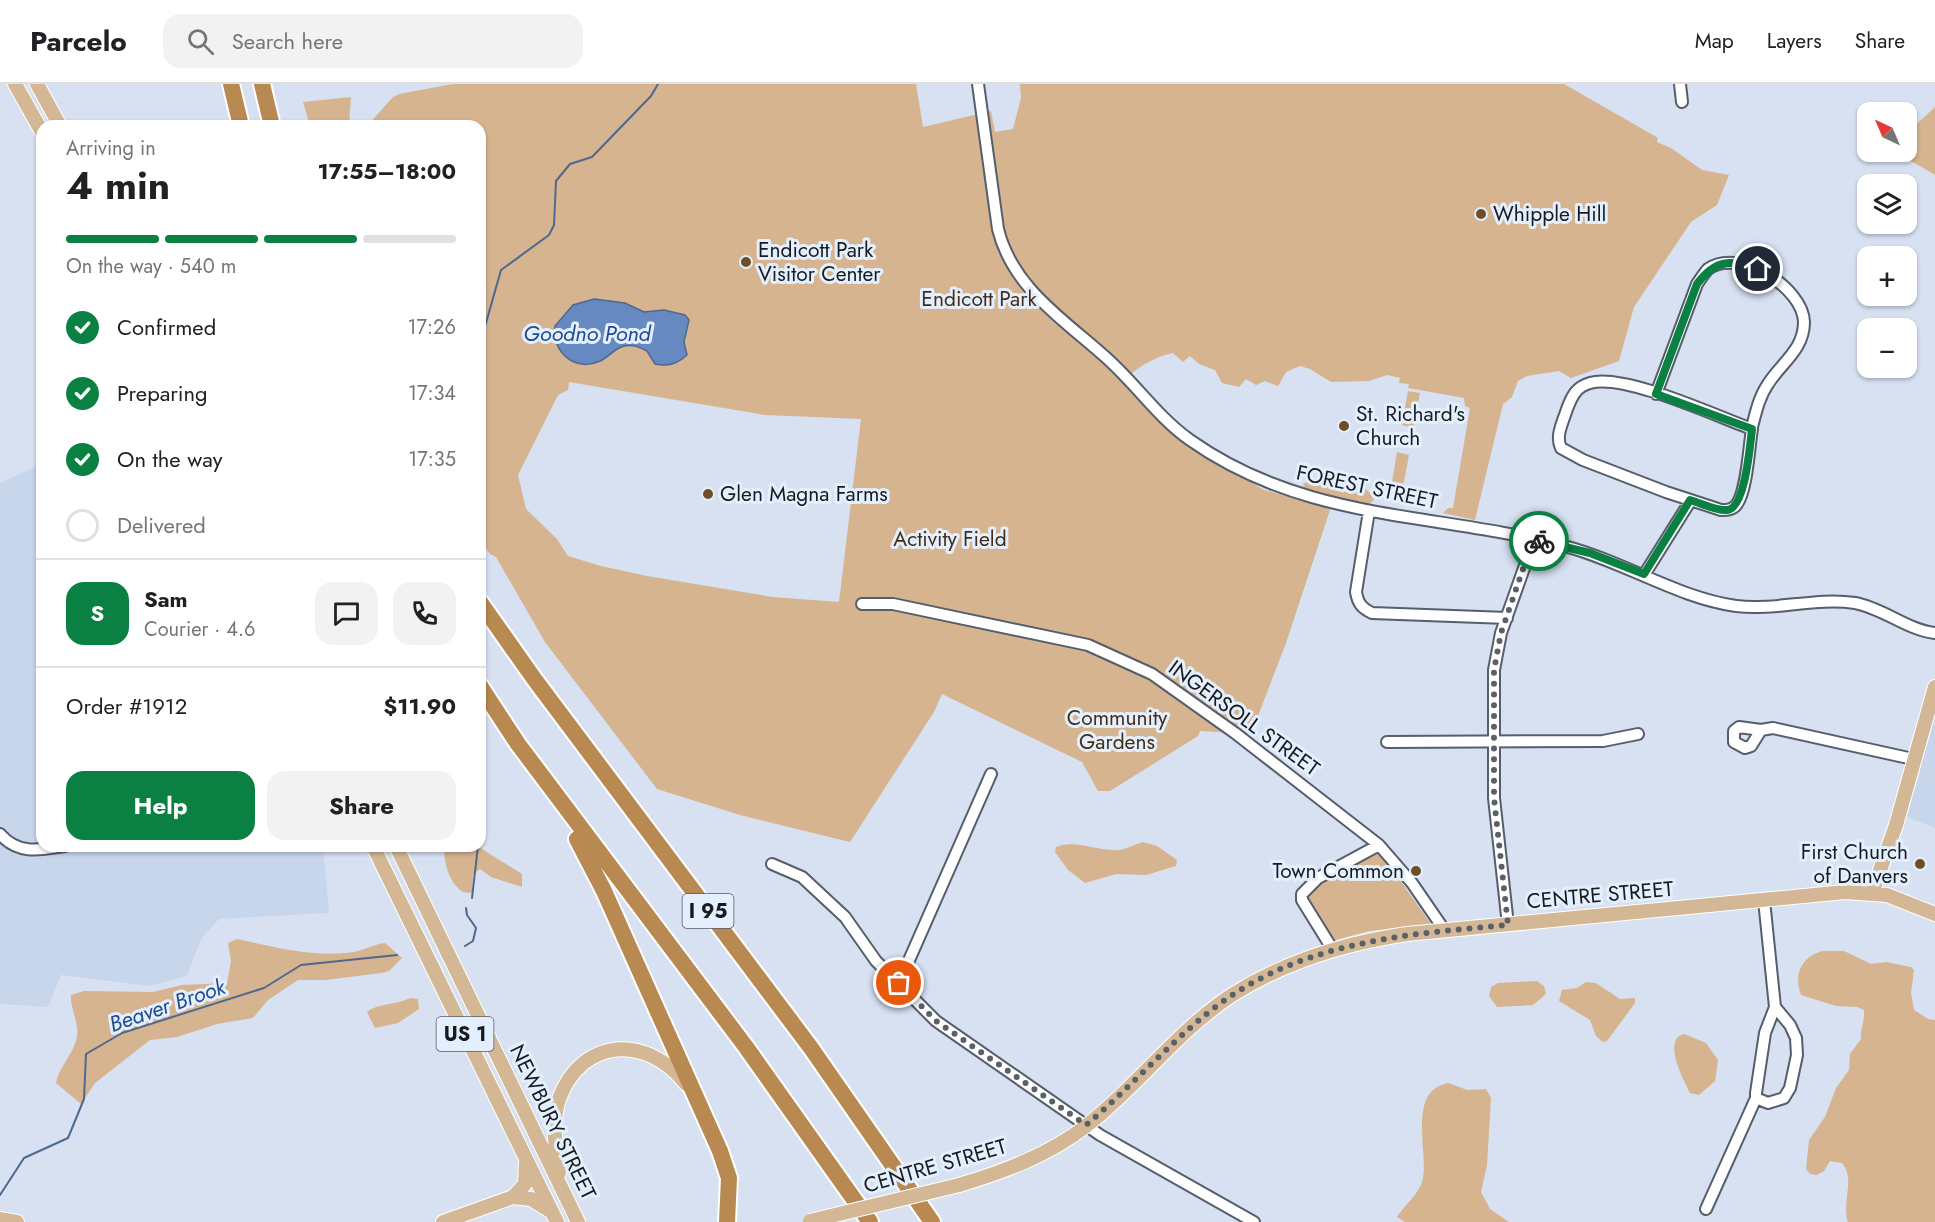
<!DOCTYPE html>
<html lang="en">
<head>
<meta charset="utf-8">
<style>
  body { margin:0; font-family:Jost,sans-serif; background:#f2f2f2; color:#202124; height:100vh; display:flex; flex-direction:column; font-size:22px; white-space:nowrap }
  * { box-sizing:border-box; margin:0 }
  p { font-size:20px; color:#757577 }
  .icon { flex:none; width:33px; height:33px; fill:none; stroke:currentColor; stroke-width:2; stroke-linecap:round; stroke-linejoin:round }
  .map { position:relative; flex:1; overflow:hidden }
  .details { position:absolute; left:36px; top:36px; width:450px; height:732px; display:flex; flex-direction:column; background:#fff; border-radius:18px; box-shadow:0 2px 4px #0004 }
  .details>* { flex:none }
  .needle { width:39px; rotate:316deg }
  .fabs { position:absolute; left:1857px; top:18px; display:grid; gap:12px }
  .fabs a { display:grid; place-items:center; width:60px; height:60px; border-radius:12px; background:#fff; box-shadow:0 2px 4px #0004; font-size:30px }
  .pin { position:absolute; display:grid; place-items:center; width:51px; height:51px; color:#fff; margin:-26px; border:3px solid #fff; border-radius:50%; box-shadow:0 2px 6px #0007 }
  .courier { position:absolute; display:grid; place-items:center; width:60px; height:60px; margin:-30px; border:4px solid #0b8043; border-radius:50%; background:#fff; color:#222; box-shadow:0 2px 8px #0007 }
  .headline em { font-style:normal; font-weight:700 }
  .headline div { display:flex; flex-direction:column-reverse }
  .headline { display:flex; align-items:center; justify-content:space-between; height:102px; padding:0 30px }
  h1 { font-size:39px; font-weight:700; line-height:45px }
  .bar { display:grid; grid-template-columns:repeat(4,1fr); gap:9px 6px; align-content:center; height:72px; padding:0 30px }
  .bar i { height:8px; border-radius:4px; background:#e0e0e0 }
  .bar .on { background:#0b8043 }
  .bar p { grid-column:span 4 }
  .line { display:flex; align-items:center; gap:15px; padding:0 30px; border-top:2px solid #e0e0e0 }
  .line div { flex:1 }
  .round { display:grid; place-items:center; flex:none; width:63px; height:63px; border-radius:18px; background:#f2f2f2 }
  ol { padding:0 30px; list-style:none }
  li { display:flex; align-items:center; gap:18px; height:66px }
  li p { margin-inline-start:auto }
  li .icon { padding:6px; border-radius:50%; background:#0b8043; color:#fff; stroke-width:4 }
  li:last-child { color:#757577 }
  li i { width:33px; height:33px; border:3px solid #e0e0e0; border-radius:50% }
  .cta { display:flex; gap:12px; margin-top:auto; padding:12px 30px }
  .cta a { flex:1; height:69px; border-radius:18px; background:#0b8043; color:#fff; font-size:24px; font-weight:700; line-height:69px; text-align:center }
  .cta a+a { background:#f2f2f2; color:#202124 }
  header { display:flex; align-items:center; gap:36px; box-sizing:border-box; height:84px; padding:0 30px; background:#fff; border-bottom:2px solid #e0e0e0 }
  header strong { font-size:28px }
  nav { display:flex; gap:33px; margin-inline-start:auto; font-size:21px }
  .search { width:420px; height:54px; background:#f2f2f2; display:flex; align-items:center; gap:15px; box-sizing:border-box; padding:0 21px; border-radius:18px; color:#757577; font-size:22px }
  .map>svg:first-child { display:block }
  .built { fill:#c8d6ec }
  .green { fill:#d5b48f; fill-rule:evenodd }
  .water { fill:#6589c0; stroke:#4e6890; stroke-width:1.5 }
  .lines { fill:none; stroke-linecap:round; stroke-linejoin:round }
  .stream { stroke:#4e6890; stroke-width:2 }
  .minor-casing { stroke:#555e6b; stroke-width:14 }
  .major-casing { stroke:#fff; stroke-width:16 }
  .highway-casing { stroke:#fff; stroke-width:20 }
  .minor { stroke:#fff; stroke-width:10 }
  .major { stroke:#d4b896; stroke-width:14 }
  .highway { stroke:#b88950; stroke-width:16 }
  .major-bridge-casing { stroke:#fff; stroke-width:16; stroke-linecap:butt }
  .major-bridge { stroke:#d4b896; stroke-width:14 }
  .done { stroke:#5a6069; stroke-width:6; stroke-dasharray:0 10.8 }
  .route { stroke:#0b8043; stroke-width:8 }
  .poi-dot { fill:#6f4e25; stroke:#e4effe; stroke-width:2 }
  .labels { text-anchor:middle; stroke-width:6; stroke-linejoin:round; paint-order:stroke }
  .shield { fill:#e4effe; stroke:#545b63; stroke-width:1.5 }
  .shield-label { font-size:20px; font-weight:bold; fill:#171b20 }
  .poi-label { font-size:21px; fill:#171b20; stroke:#e4effe; text-anchor:start }
  .park-label { font-size:21px; fill:#442f16; stroke:#e4effe }
  .street-label { font-size:21px; fill:#171b20; stroke:#e4effe }
  .water-label { font-size:22px; font-style:italic; fill:#1f4c90; stroke:#e4effe }
</style>
</head>
<body>
<header>
<strong>Parcelo</strong>
<div class="search"><svg class="icon" aria-label="search" viewBox="0 0 24 24"><circle cx="10" cy="10" r="6"/><path d="M15 15l6 6"/></svg>Search here</div>
<nav><a>Map</a><a>Layers</a><a>Share</a></nav>
</header>
<div class="map">
<svg width="1935" height="1138" viewBox="0 0 1935 1138">
  <rect width="100%" height="100%" fill="#d7e1f1"/>
  <!-- built -->
  <path class="built" d="M42,380V762H323L329,829L219,835L201,855L187,892L149,902L61,891L48,923L0,920V399Z
    M1935,632V744L1907,733Z"/>
  <!-- green -->
  <path class="green" d="M453,0H916L923,43L991,27L995,48L1013,45L1021,14L1020,0H1564L1658,54L1657,58L1671,64L1702,86L1729,91L1717,121L1691,138L1634,223L1619,277L1571,294L1559,287L1527,292L1518,297L1512,313L1503,320L1475,436L1443,429L1448,424H1453L1470,324L1465,322L1464,314L1408,304L1409,300L1399,299L1400,294L1387,291L1369,297L1331,298L1310,285L1300,282L1286,288L1278,302L1265,297L1256,301L1246,295L1239,303L1222,299L1215,286L1199,280L1190,272L1183,278L1173,269C1156,272 1137,283 1126,295L1162,342L1189,362L1264,406L1318,419L1330,426L1286,559L1251,650L1200,647L1198,652L1110,707H1098L1082,678L942,610L934,628L850,758L740,731L657,705L545,558L496,473L490,470L480,456V42H367L393,13L399,10ZM569,298L765,331L861,335L839,518L773,513L647,492L601,482L568,472L557,455L526,425L518,391L558,311L568,306Z
    M351,13L349,42H310L303,18Z
    M1935,23V91L1896,68H1906L1907,49Z
    M1408,307L1420,309L1413,344L1402,341Z
    M1397,368L1409,371L1401,413L1390,410Z
    M1313,395C1331,393 1367,395 1374,416L1368,421L1305,406L1303,400Z
    M1143,758L1157,762L1177,776L1176,782L1146,791L1116,790L1085,799L1068,786L1055,768L1056,763C1077,755 1098,768 1119,766C1127,765 1135,760 1143,758Z
    M444,762H477L522,790V803L491,793L480,785L473,790L472,809L463,808C448,798 444,778 444,762Z
    M1380,768L1431,840L1369,847L1332,857C1323,844 1300,821 1309,804L1372,769Z
    M237,855C274,863 315,874 354,868C364,866 375,860 385,859L402,874L389,887L381,889L326,896H298L268,916L253,934L217,940L177,953L150,956L95,999L81,1020L56,999C59,983 71,973 76,957C81,940 70,927 71,911L84,907L153,908L182,901L227,899L231,877L228,859Z
    M1823,867H1844L1871,880L1886,878L1911,883L1914,886L1911,909L1914,926L1928,935L1935,936V1138H1848C1841,1118 1856,1096 1842,1079L1830,1077L1824,1087L1817,1091L1810,1090L1806,1085L1809,1056L1825,1033L1836,1004L1849,986L1850,970L1861,955C1860,945 1865,937 1864,926L1857,923L1836,922L1801,911C1793,890 1802,872 1823,867Z
    M1537,897L1544,902L1546,910L1533,921L1497,923L1489,912L1491,903L1498,899Z
    M1586,898L1596,899L1620,915L1635,914V919L1607,957L1603,958L1596,952L1590,936L1559,917L1562,906L1577,904Z
    M410,914L418,915L419,925L398,939L375,944L367,928C378,919 397,921 410,914Z
    M1684,950L1706,959L1718,976L1715,997L1699,1011L1690,1009C1683,995 1662,955 1684,950Z
    M1449,999L1467,1006L1486,1005L1491,1014L1487,1081L1481,1108L1490,1125L1509,1138H1405L1397,1133C1405,1120 1420,1110 1423,1094C1428,1066 1407,1005 1449,999Z"/>
  <!-- water -->
  <path class="water" d="M594,215L625,219L644,228L664,226L685,231L689,236L684,258L687,271C677,280 668,283 655,280L647,267C640,263 633,260 624,262C615,264 609,273 600,277C575,289 551,267 555,242L573,221Z"/>
  <g class="lines">
    <!-- stream -->
    <path class="stream" d="M480,260L501,186L549,151L554,141L556,97L570,80L592,73L651,12L658,0
      M472,814L478,762
      M465,862L473,857L476,844L467,831L466,824
      M0,1111L24,1074L68,1054L84,1015L86,970L122,949L264,904L301,881L397,871"/>
    <defs>
      <path id="minor" d="M978,0L998,145C1012,202 1060,233 1102,270C1134,297 1156,332 1190,356C1306,438 1434,428 1564,462C1623,477 1678,514 1736,522C1775,527 1816,513 1855,519C1883,524 1907,546 1935,549
        M1680,0L1682,18
        M1656,310L1697,200C1700,196 1704,189 1708,185C1738,163 1803,203 1804,238C1804,266 1781,279 1768,300C1759,313 1756,328 1752,343V345C1749,363 1747,406 1737,420C1733,426 1727,426 1721,426L1666,408L1583,376L1561,364C1555,352 1563,338 1567,325C1572,312 1576,303 1590,299C1624,289 1716,332 1752,345
        M1369,427L1356,508C1358,520 1362,524 1372,529L1507,534
        M1644,491L1691,416
        M862,520H893L1088,561L1152,590L1235,649L1379,761L1412,799L1445,847
        M1761,646L1751,662L1745,664L1734,658V647L1739,643L1761,646L1773,644L1913,675
        M1387,658L1603,657L1638,650
        M0,750C18,771 40,766 65,762
        M772,780L802,793L845,833L876,877L936,937L1100,1051L1254,1138
        M1764,816L1775,923L1790,941L1796,954L1797,971L1790,1004L1784,1014L1768,1019L1756,1014V1009L1765,949L1775,923
        M1508,841L1494,714V586L1501,549L1534,456
        M1333,866L1302,816V810L1318,794L1379,761
        M909,880V910
        M899,899L991,690
        M1706,1125L1756,1014"/>
      <path id="major" d="M15,0L42,48
        M37,0L60,42
        M373,762L557,1138
        M396,762L578,1138
        M1872,809L1896,741L1935,603
        M559,1089C556,1065 551,1039 559,1015C582,953 647,950 686,1000
        M959,1101C1003,1088 1049,1071 1086,1042C1138,1002 1177,947 1232,911C1284,878 1346,859 1407,850L1845,808L1887,811L1935,830
        M513,1113L531,1115L552,1128
        M0,1135L17,1138
        M443,1138L513,1113L525,1100L526,1078"/>
      <path id="highway" d="M231,0L241,42
        M262,0L272,42
        M480,518L535,596L811,964L932,1138
        M480,602L518,660L746,963L870,1138
        M577,755L604,807L720,1067L729,1094L727,1138"/>
    </defs>
    <!-- minor casing -->
    <use href="#minor" class="minor-casing"/>
    <!-- major casing -->
    <use href="#major" class="major-casing"/>
    <!-- highway casing -->
    <use href="#highway" class="highway-casing"/>
    <!-- minor -->
    <use href="#minor" class="minor"/>
    <!-- major -->
    <use href="#major" class="major"/>
    <!-- highway -->
    <use href="#highway" class="highway"/>
    <defs>
      <path id="major-bridge" d="M810,1137L959,1101"/>
    </defs>
    <!-- major-bridge casing -->
    <use href="#major-bridge" class="major-bridge-casing"/>
    <!-- major-bridge -->
    <use href="#major-bridge" class="major-bridge"/>
  </g>
  <g class="lines">
    <!-- done -->
    <path class="done" d="M899,899L936,937L1086,1041C1130,1004 1168,960 1214,924C1300,858 1405,850 1508,841L1494,714V586L1501,549L1533,456L1539,457"/>
    <!-- route -->
    <path class="route" d="M1539,457L1590,469L1644,490L1690,416C1701,419 1716,427 1727,426C1745,425 1750,362 1752,345L1656,310L1697,200C1715,176 1730,175 1758,185"/>
  </g>
  <!-- markers -->
  <g class="poi-dot">
    <circle cx="1481" cy="130" r="6"/>
    <circle cx="746" cy="178" r="6"/>
    <circle cx="1344" cy="342" r="6"/>
    <circle cx="708" cy="410" r="6"/>
    <circle cx="1920" cy="780" r="6"/>
    <circle cx="1416" cy="787" r="6"/>
  </g>
  <g class="labels">
    <!-- shield labels -->
    <g class="shield">
      <rect x="682.5" y="810" width="51" height="34" rx="4.5"/>
      <rect x="436.5" y="933" width="57" height="34" rx="4.5"/>
    </g>
    <g class="shield-label">
      <text x="708" y="834">I 95</text>
      <text x="465" y="957">US 1</text>
    </g>
    <!-- poi labels -->
    <g class="poi-label">
      <text x="1493" y="137">Whipple Hill</text>
      <text x="758" y="173">Endicott Park<tspan x="758" dy="24">Visitor Center</tspan></text>
      <text x="1356" y="337">St. Richard's<tspan x="1356" dy="24">Church</tspan></text>
      <text x="720" y="417">Glen Magna Farms</text>
      <text x="1908" y="775" text-anchor="end">First Church<tspan x="1908" dy="24">of Danvers</tspan></text>
      <text x="1404" y="794" text-anchor="end">Town Common</text>
    </g>
    <!-- park labels -->
    <g class="park-label">
      <text x="979" y="222">Endicott Park</text>
      <text x="950" y="462">Activity Field</text>
      <text x="1117" y="641">Community<tspan x="1117" dy="24">Gardens</tspan></text>
    </g>
    <!-- street labels -->
    <g class="street-label">
      <text transform="translate(1367 403) rotate(12)" y="7">FOREST STREET</text>
      <text transform="translate(1244 634) rotate(36)" y="7">INGERSOLL STREET</text>
      <text transform="translate(1600 811) rotate(-5)" y="7">CENTRE STREET</text>
      <text transform="translate(553 1038) rotate(64)" y="7">NEWBURY STREET</text>
      <text transform="translate(935 1082) rotate(-16)" y="7">CENTRE STREET</text>
    </g>
    <!-- water labels -->
    <g class="water-label">
      <text x="587" y="257">Goodno Pond</text>
      <text transform="translate(167 921) rotate(-19)" y="8">Beaver Brook</text>
    </g>
  </g>
</svg>
<div class="fabs">
<a><svg class="needle" viewBox="-14 -14 28 28"><path d="M0-13l5 13h-10z" fill="#e53935"/><path d="M0 13l5-13h-10z" fill="#757577"/></svg></a>
<a><svg class="icon" aria-label="layers" viewBox="0 0 24 24"><path d="M12 4l9 5-9 5-9-5zM3 14l9 5 9-5"/></svg></a>
<a>+</a>
<a>−</a>
</div>
<div class="pin" style="left:899px;top:899px;background:#ea580c"><svg class="icon" aria-label="bag" viewBox="0 0 24 24"><path d="M5 8h14l-1 12H6zM9 8a3 3 0 0 1 6 0"/></svg></div>
<div class="pin" style="left:1758px;top:185px;background:#1f2937"><svg class="icon" aria-label="home" viewBox="0 0 24 24"><path d="M3 11l9-7 9 7M6 9v11h12V9"/></svg></div>
<div class="courier" style="left:1539px;top:457px"><svg class="icon" aria-label="bike" viewBox="0 0 24 24"><circle cx="6" cy="16" r="4"/><circle cx="18" cy="16" r="4"/><path d="M6 16l4-8h5l3 8M10 8l3 8H6M13 5h3"/></svg></div>
<section class="details">
<div class="headline"><div><h1>4 min</h1><p>Arriving in</p></div><em>17:55–18:00</em></div>
<div class="bar"><i class="on"></i><i class="on"></i><i class="on"></i><i></i><p>On the way · 540 m</p></div>
<ol>
<li><svg class="icon" aria-label="check" viewBox="0 0 24 24"><path d="M5 12l5 5 9-10"/></svg>Confirmed<p>17:26</p></li>
<li><svg class="icon" aria-label="check" viewBox="0 0 24 24"><path d="M5 12l5 5 9-10"/></svg>Preparing<p>17:34</p></li>
<li><svg class="icon" aria-label="check" viewBox="0 0 24 24"><path d="M5 12l5 5 9-10"/></svg>On the way<p>17:35</p></li>
<li><i></i>Delivered</li>
</ol>
<div class="line" style="height:108px"><b class="round" style="background:#0b8043;color:#fff">S</b><div><b>Sam</b><p>Courier · 4.6</p></div><a class="round"><svg class="icon" aria-label="chat" viewBox="0 0 24 24"><path d="M4 5h16v11H9l-5 4z"/></svg></a><a class="round"><svg class="icon" aria-label="phone" viewBox="0 0 24 24"><path d="M5 4h4l2 5-3 2q2 4 5 5l2-3 5 2v4C11 20 4 13 5 4z"/></svg></a></div>
<div class="line" style="height:78px"><div>Order #1912</div><b>$11.90</b></div>
<div class="cta"><a>Help</a><a>Share</a></div>
</section>
</div>
</body>
</html>
